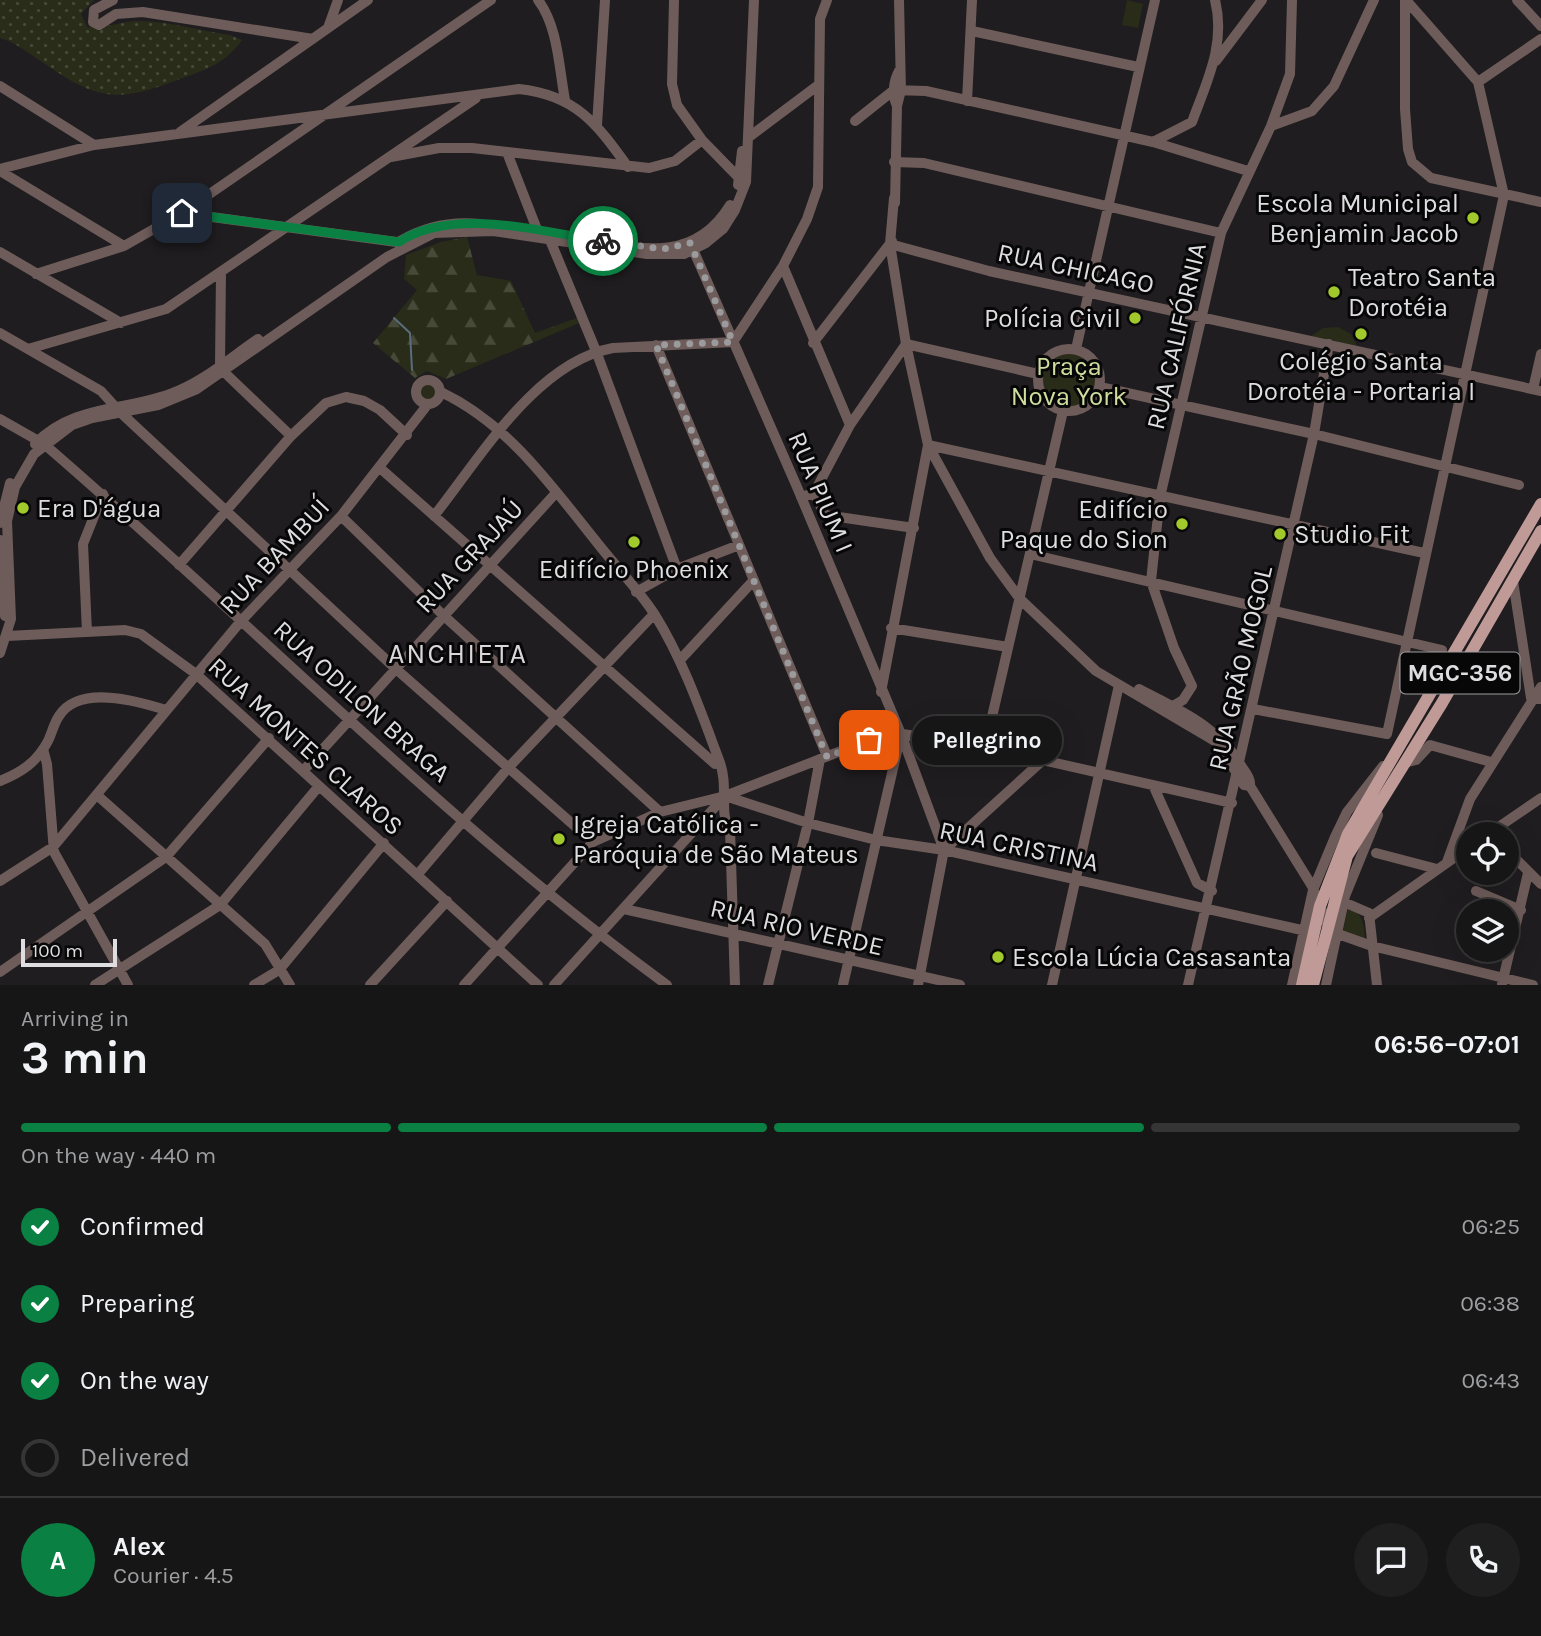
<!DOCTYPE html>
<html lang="en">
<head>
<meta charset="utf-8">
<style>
  body { margin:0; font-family:Karla,sans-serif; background:#201f20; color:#f1f3f6; height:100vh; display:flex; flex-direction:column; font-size:26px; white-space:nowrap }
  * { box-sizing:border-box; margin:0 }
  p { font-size:23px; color:#9e9fa1 }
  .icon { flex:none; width:38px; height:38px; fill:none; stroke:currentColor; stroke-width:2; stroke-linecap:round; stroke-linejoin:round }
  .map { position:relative; height:985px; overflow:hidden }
  .drawer { display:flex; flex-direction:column; background:#171617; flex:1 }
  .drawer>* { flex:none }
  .tools { position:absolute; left:1456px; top:822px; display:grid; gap:14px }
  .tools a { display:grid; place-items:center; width:63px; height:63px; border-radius:50%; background:#171617; box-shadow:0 7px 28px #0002,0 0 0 2px #363536; font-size:35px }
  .scale { position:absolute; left:21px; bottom:18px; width:96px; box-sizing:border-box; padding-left:7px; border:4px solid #dedddf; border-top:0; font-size:19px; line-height:24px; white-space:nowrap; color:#dedddf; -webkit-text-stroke:5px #080708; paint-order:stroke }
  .pin { position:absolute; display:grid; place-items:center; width:60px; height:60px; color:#fff; margin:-30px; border-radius:14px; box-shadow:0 4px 10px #0006 }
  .courier { position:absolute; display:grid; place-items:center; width:70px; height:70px; margin:-35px; border:5px solid #0b8043; border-radius:50%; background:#fff; color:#222; box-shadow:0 2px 9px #0007 }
  .bubble { position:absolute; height:49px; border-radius:24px; background:#171617; box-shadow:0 7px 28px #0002,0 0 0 2px #363536; font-size:23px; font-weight:700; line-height:49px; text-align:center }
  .head em { font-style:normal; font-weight:700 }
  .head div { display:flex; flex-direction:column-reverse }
  .head { display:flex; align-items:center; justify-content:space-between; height:119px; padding:0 21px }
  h1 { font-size:46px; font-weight:700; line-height:52px }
  .bar { display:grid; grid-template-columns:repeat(4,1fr); gap:10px 7px; align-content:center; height:84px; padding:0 21px }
  .bar i { height:9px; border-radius:5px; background:#363536 }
  .bar .active { background:#0b8043 }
  .bar p { grid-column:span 4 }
  .line { display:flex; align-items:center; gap:18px; padding:0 21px; border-top:2px solid #363536 }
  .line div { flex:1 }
  .round { display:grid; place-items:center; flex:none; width:74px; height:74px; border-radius:37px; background:#201f20 }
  ol { padding:0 21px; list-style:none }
  li { display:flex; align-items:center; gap:21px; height:77px }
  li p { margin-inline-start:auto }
  li .icon { padding:7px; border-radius:50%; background:#0b8043; color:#fff; stroke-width:4 }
  li:last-child { color:#9e9fa1 }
  li i { width:38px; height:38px; border:4px solid #363536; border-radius:50% }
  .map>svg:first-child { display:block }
  .grass { fill:url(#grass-dots) }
  .forest { fill:url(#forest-firs) }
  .green { fill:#282c18 }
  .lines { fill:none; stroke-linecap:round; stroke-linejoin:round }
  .stream { stroke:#5c6c7e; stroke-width:2 }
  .minor { stroke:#6e5c5a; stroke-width:10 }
  .major { stroke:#c09a97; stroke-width:12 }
  .done { stroke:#9b9a9c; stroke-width:7; stroke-dasharray:0 12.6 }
  .route { stroke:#0b8043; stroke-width:9 }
  .poi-dot { fill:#a1c92b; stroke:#080708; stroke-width:2.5 }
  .labels { text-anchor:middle; stroke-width:6; stroke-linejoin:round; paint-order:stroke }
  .shield { fill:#080708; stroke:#9e9d9e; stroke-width:2 }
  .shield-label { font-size:24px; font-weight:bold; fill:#dedddf }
  .poi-label { font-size:26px; fill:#dedddf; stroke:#080708; text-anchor:start }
  .street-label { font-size:26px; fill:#dedddf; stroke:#080708 }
  .park-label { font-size:26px; fill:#cfdd9e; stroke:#080708 }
  .neighbourhood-label { font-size:28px; letter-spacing:2px; fill:#d9d7da; stroke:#080708 }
</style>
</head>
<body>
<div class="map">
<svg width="1541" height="985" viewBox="0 0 1541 985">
  <defs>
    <pattern id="grass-dots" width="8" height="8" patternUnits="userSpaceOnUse" patternTransform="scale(1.75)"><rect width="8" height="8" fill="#282c18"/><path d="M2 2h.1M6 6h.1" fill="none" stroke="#474a39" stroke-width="1.8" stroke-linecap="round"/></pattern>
    <pattern id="forest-firs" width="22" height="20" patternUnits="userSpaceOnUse" patternTransform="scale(1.75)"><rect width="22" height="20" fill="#282c18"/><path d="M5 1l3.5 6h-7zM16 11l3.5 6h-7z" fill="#474a39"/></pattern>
  </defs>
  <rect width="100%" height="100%" fill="#1f1d1f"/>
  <!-- grass -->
  <path class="grass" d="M0,0H94L81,14L87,27C106,29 123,20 142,21C171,22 201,31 230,35L242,40C226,63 206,70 180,79C117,103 98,101 42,62C28,53 15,42 0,38Z"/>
  <!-- forest -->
  <path class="forest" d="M467,237L477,275L511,281L535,333L577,318L579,323L446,379L427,371L415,378L373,343L417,290L404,279L406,255L441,242Z"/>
  <!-- green -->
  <path class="green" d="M1127,0L1143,4L1138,28L1122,25Z
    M1338,327L1351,334L1357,346L1311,336L1323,328Z
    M1041 381a28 28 0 1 1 56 0a28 28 0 1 1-56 0Z
    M421 392a8 8 0 1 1 16 0a8 8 0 1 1-16 0Z
    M1348,906C1362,913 1364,923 1365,938L1343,931Z"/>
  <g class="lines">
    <!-- stream -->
    <path class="stream" d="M394,318L410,333L412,370"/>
    <!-- minor -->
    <path class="minor" d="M113,0L94,10L93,22L99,25L116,14L143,12L313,39
      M538,0C558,26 559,68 565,100
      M674,0L672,84L677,105L702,140L742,181
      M1405,0V109L1408,149L1412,162L1431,178L1541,202
      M1517,0L1541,26
      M328,28L338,0
      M972,31L1138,67
      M1216,61L1262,0
      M1478,82L1541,39
      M0,86L94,145
      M967,101L972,0
      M897,106L901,90L899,0
      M855,121L894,90L926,91L1153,142L1248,171
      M597,125L605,0
      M1271,126L1312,111L1334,86L1374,0
      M180,132L368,0
      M749,137L817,86
      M1153,142L1192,122C1207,81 1226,44 1215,0
      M508,155L538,232
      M391,157L439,148H472L649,168L675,161L702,140
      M894,162L924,163L1221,233
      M0,169L94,145L519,89C576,95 597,124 628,167
      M0,171L124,246
      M738,185L742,151
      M894,198L890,244L906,344L928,445L990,558L1020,599L1096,671L1218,743L1244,785L1250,786
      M895,203L897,106C892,96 893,82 899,71
      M182,213L404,243
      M553,234C619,242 688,274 730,205
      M550,240L596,351L677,569
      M400,241C424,227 452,221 480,224
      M890,244L989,271L1541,391
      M692,247L797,487L901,734L944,850L918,985
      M0,252L121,323
      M783,266L850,425
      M36,274L124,246L182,213L491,0
      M0,333L101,391L120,412L396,669L593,842
      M813,343L892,241
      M906,344L1038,374
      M656,345L827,756
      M1038 380a31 31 0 1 1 62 0a31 31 0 1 1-62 0Z
      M28,349L166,309L476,98
      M1076,349L1155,0
      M220,365L221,272
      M223,371L291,436
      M416 392a12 12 0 1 1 24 0a12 12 0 1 1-24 0Z
      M1100,387L1314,434L1519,485
      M1533,389L1541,354
      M441,392C510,425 552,487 599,545C617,568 639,590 655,615C683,660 701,712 719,760C729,785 719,809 729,833
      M0,419L44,444C252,623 445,823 667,985
      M35,444C72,405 124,411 170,394C202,383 230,358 258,339
      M928,445L1424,553
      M380,468L715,764
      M814,493L825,515L914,528
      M801,497L814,493L850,425L906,344
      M341,516L443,615L660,812
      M434,516C480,458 536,362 613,348L733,342L783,266L807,219L818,187L820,19L827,0
      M0,523L10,483
      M0,540L5,616
      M1030,554L1442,650
      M179,565L291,436L326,403L346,397L364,401L380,410L407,435
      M1513,581L1531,698L1541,699
      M636,592L677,569L739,545
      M891,628L1008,647
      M87,632L83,544L103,494
      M7,636L125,630L141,634L196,674L538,985
      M0,653L11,619L7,521L15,487L34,454L72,425L92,418L158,405L197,389L387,257L434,233L493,231L647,254H684L706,243L723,229L735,210L746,182L754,0
      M680,660L754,580
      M1139,689C1179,710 1220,727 1242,767C1246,773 1251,779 1250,786L1312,886L1327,923L1338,934L1372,946L1533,985
      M881,692L928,445
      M1173,706L1183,700L1192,686L1174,648L1151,581L1160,497L1221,233L1271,126L1290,74L1292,0
      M1253,709L1387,734L1504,195L1478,82L1406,0
      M985,747L1063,411
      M43,749L47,764L54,852L128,985
      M1404,763L1416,760L1430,745L1491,762
      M303,771L554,495
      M0,781C22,772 37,762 48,741C52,733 54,723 59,716C79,684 138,701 166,710
      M1153,785L1197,883L1212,891
      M98,796L265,944L290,985
      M725,796L808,823L876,840L944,850L1306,931
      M730,829L735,985
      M1487,835L1541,798
      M944,850L1042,761
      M1507,850L1541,884
      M1376,853L1437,869
      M1447,862L1470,799L1541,687
      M418,874L509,767L654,614
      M0,881L53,847L241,621L341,516L428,404
      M1476,891L1521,910
      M1339,900L1369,913
      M624,909L960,985
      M1369,913L1377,985
      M1369,918L1468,848
      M0,972L166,857L269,738
      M1502,984L1528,873
      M95,985L220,905L319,786
      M254,985L279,970L384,843
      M370,985L447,901
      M464,985L593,842L660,812L725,796L890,732L985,747L1232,803
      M554,985L725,796
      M768,985L808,823L820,759
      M843,985L901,734
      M1052,985L1119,685
      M1188,985L1314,434L1329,344
      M1292,985L1313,890L1335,837L1347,812L1383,766
      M1326,985L1345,896L1378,815"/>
    <!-- major -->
    <path class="major" d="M1302,985L1320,906L1348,834L1541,504
      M1313,985L1347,856L1442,703L1541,531"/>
  </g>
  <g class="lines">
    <!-- done -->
    <path class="done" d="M603,241L663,249L690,243L733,342L656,345L827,757L869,740"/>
    <!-- route -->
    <path class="route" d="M182,213L399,242C453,206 542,232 603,241"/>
  </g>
  <!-- markers -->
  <g class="poi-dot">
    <circle cx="1473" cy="218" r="7"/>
    <circle cx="1334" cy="292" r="7"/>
    <circle cx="1135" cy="318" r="7"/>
    <circle cx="1361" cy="334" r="7"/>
    <circle cx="23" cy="508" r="7"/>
    <circle cx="1182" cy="524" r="7"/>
    <circle cx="1280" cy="534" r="7"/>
    <circle cx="634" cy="542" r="7"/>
    <circle cx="559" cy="839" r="7"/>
    <circle cx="998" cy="957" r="7"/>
  </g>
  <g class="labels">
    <!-- shield labels -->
    <rect class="shield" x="1400.5" y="652.5" width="119" height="41" rx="5"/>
    <g class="shield-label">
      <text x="1460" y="681">MGC-356</text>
    </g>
    <!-- poi labels -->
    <g class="poi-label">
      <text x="1459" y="212" text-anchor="end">Escola Municipal<tspan x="1459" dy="30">Benjamin Jacob</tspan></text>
      <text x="1348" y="286">Teatro Santa<tspan x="1348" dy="30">Dorotéia</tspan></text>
      <text x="1121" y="327" text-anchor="end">Polícia Civil</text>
      <text x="1361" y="370" text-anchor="middle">Colégio Santa<tspan x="1361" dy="30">Dorotéia - Portaria I</tspan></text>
      <text x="37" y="517">Era D'água</text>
      <text x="1168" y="518" text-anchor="end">Edifício<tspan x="1168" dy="30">Paque do Sion</tspan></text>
      <text x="1294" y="543">Studio Fit</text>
      <text x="634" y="578" text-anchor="middle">Edifício Phoenix</text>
      <text x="573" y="833">Igreja Católica -<tspan x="573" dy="30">Paróquia de São Mateus</tspan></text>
      <text x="1012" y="966">Escola Lúcia Casasanta</text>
    </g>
    <!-- street labels -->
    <g class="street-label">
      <text transform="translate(1076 268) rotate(12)" y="9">RUA CHICAGO</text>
      <text transform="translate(1176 336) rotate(-77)" y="9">RUA CALIFÓRNIA</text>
      <text transform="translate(821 492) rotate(67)" y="9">RUA PIUM I</text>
      <text transform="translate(274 556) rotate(-47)" y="9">RUA BAMBUÍ</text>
      <text transform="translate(469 556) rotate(-47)" y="9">RUA GRAJAÚ</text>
      <text transform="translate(1240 668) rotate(-77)" y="9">RUA GRÃO MOGOL</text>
      <text transform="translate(362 701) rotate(42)" y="9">RUA ODILON BRAGA</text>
      <text transform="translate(306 746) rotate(42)" y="9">RUA MONTES CLAROS</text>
      <text transform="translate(1019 846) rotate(12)" y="9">RUA CRISTINA</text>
      <text transform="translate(797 927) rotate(13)" y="9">RUA RIO VERDE</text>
    </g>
    <!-- park labels -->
    <g class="park-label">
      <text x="1069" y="375">Praça<tspan x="1069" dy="30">Nova York</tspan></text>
    </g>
    <!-- neighbourhood labels -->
    <g class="neighbourhood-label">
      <text x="458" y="663">ANCHIETA</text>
    </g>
  </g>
</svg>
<div class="tools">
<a><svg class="icon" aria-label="locate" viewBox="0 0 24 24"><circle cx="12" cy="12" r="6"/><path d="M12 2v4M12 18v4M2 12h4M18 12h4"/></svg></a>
<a><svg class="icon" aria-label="layers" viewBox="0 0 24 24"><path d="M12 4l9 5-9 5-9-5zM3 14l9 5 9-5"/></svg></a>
</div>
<div class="scale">100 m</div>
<div class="pin" style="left:869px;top:740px;background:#ea580c"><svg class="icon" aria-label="bag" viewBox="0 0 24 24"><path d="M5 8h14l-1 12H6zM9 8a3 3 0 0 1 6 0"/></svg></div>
<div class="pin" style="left:182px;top:213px;background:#1f2937"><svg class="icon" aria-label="home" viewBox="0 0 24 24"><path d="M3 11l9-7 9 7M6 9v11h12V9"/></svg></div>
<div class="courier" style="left:603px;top:241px"><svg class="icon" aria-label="bike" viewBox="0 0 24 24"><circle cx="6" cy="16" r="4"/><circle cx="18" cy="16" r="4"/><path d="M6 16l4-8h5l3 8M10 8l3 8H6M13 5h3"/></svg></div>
<div class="bubble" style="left:912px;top:716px;width:150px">Pellegrino</div>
</div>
<section class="drawer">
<div class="head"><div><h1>3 min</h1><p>Arriving in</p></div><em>06:56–07:01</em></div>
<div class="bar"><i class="active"></i><i class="active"></i><i class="active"></i><i></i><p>On the way · 440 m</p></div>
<ol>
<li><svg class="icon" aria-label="check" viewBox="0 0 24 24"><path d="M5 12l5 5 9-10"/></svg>Confirmed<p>06:25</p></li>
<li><svg class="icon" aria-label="check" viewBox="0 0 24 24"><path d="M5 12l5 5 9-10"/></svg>Preparing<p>06:38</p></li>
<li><svg class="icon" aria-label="check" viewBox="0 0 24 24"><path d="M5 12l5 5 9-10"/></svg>On the way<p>06:43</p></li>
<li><i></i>Delivered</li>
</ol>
<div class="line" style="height:126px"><b class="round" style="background:#0b8043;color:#fff">A</b><div><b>Alex</b><p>Courier · 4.5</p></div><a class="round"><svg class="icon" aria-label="chat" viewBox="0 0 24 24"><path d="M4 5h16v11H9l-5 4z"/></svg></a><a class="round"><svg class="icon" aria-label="phone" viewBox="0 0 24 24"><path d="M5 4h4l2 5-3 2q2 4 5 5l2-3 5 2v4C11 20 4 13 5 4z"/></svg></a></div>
</section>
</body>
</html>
